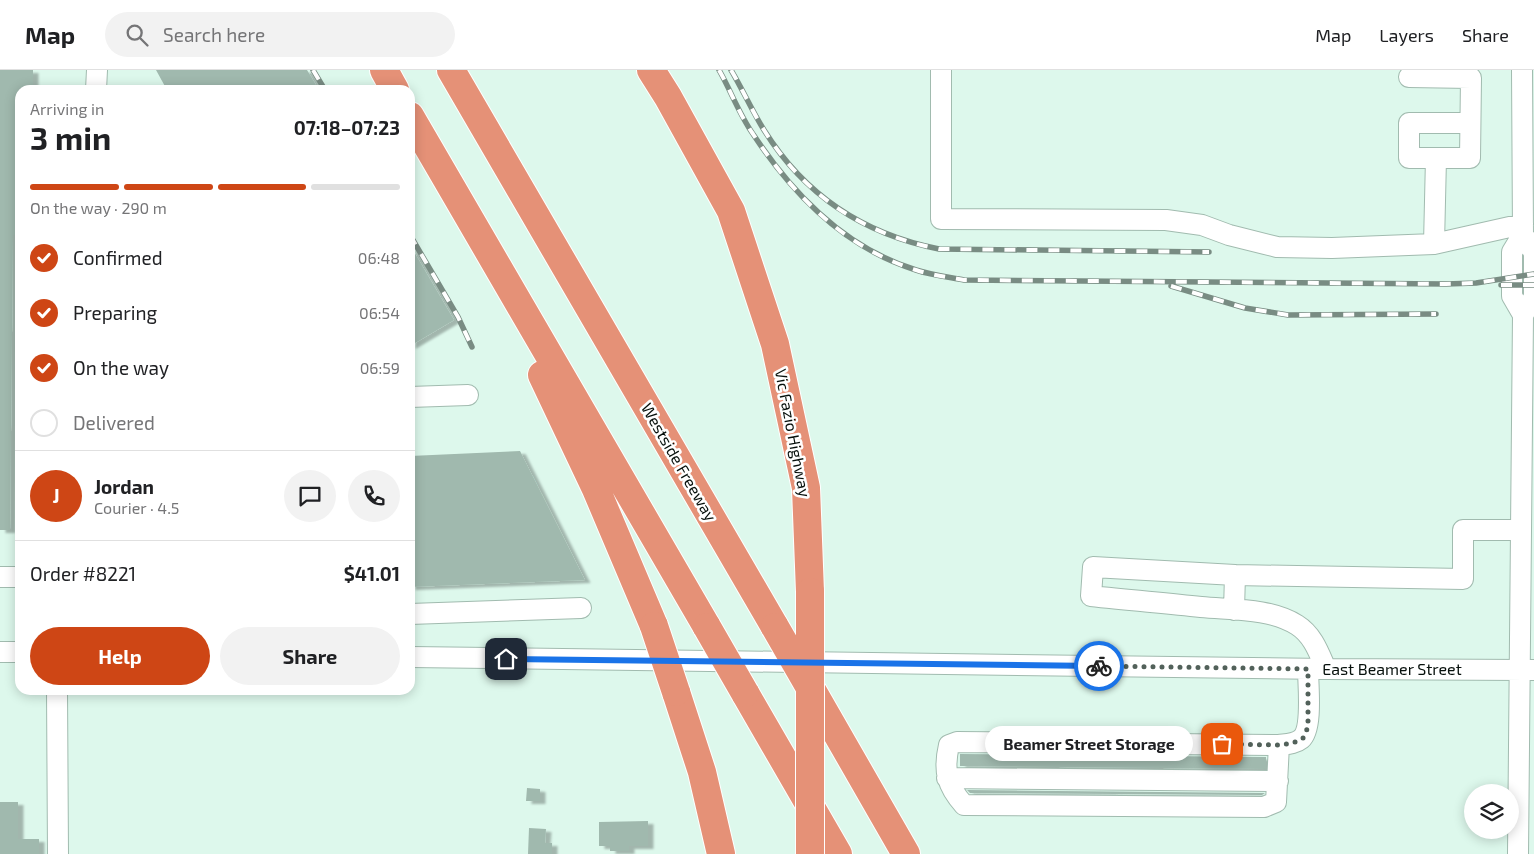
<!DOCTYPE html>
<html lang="en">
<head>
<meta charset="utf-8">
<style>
  body { margin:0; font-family:"Exo 2",sans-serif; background:#f2f2f2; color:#202124; height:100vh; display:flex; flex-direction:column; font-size:19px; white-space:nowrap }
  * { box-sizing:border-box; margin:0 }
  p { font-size:16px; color:#757577 }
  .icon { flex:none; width:28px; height:28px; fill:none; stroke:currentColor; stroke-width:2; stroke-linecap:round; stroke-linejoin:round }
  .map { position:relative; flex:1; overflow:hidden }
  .side { position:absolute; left:15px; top:15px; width:400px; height:610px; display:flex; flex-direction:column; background:#fff; border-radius:15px; box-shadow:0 2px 12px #0003 }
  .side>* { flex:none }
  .buttons { position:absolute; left:1464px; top:714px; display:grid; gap:10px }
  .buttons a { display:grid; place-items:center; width:55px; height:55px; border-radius:50%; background:#fff; box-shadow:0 2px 12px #0003; font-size:25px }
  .pin { position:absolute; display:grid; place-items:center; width:42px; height:42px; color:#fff; margin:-21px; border-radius:10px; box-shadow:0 2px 8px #0006 }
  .courier { position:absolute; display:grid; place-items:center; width:50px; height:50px; margin:-25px; border:4px solid #1a73e8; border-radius:50%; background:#fff; color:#222; box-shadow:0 1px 6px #0007 }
  .bubble { position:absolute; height:35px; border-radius:18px; background:#fff; box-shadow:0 2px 12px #0003; font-size:16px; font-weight:700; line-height:35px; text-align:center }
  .overview em { font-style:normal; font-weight:700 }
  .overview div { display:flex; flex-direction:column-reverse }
  .overview { display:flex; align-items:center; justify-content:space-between; height:85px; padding:0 15px }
  h1 { font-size:32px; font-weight:700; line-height:38px }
  .bar { display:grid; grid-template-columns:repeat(4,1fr); gap:8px 5px; align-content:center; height:60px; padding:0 15px }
  .bar i { height:6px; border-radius:4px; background:#e0e0e0 }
  .bar .selected { background:#ce4615 }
  .bar p { grid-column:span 4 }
  .line { display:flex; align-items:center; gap:12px; padding:0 15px; border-top:1px solid #e0e0e0 }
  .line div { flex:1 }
  .round { display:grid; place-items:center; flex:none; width:52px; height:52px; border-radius:26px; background:#f2f2f2 }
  ol { padding:0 15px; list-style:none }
  li { display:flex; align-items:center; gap:15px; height:55px }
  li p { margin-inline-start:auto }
  li .icon { padding:5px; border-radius:50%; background:#ce4615; color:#fff; stroke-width:4 }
  li:last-child { color:#757577 }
  li i { width:28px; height:28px; border:2px solid #e0e0e0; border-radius:50% }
  .primary-button { display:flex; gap:10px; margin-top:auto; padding:10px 15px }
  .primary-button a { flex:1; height:58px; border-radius:30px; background:#ce4615; color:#fff; font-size:20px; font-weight:700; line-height:58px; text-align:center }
  .primary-button a+a { background:#f2f2f2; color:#202124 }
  header { display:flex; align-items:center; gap:30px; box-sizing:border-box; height:70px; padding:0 25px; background:#fff; border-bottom:1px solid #e0e0e0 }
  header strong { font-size:24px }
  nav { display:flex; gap:28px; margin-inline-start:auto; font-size:18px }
  .search { width:350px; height:45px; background:#f2f2f2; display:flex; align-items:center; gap:12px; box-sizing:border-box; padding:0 18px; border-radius:28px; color:#757577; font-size:19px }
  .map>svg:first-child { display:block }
  .building { fill:#a0b9ae; filter:url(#shadow) }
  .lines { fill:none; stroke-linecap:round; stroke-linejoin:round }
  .minor-casing { stroke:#a1bbaf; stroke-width:22 }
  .highway-casing { stroke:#fff; stroke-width:30 }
  .minor { stroke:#fff; stroke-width:20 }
  .highway { stroke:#e59177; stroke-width:28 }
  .rail-casing { stroke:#798c83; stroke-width:5.5 }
  .rail { stroke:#fff; stroke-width:4; stroke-dasharray:11; stroke-linecap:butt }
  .highway-bridge-casing { stroke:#fff; stroke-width:30; stroke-linecap:butt }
  .highway-bridge { stroke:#e59177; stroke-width:28 }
  .done { stroke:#52615a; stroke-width:5; stroke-dasharray:0 9 }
  .route { stroke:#1a73e8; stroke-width:6 }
  .labels { text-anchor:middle; stroke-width:5; stroke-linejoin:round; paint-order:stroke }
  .street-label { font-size:16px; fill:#07100c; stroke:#fff }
</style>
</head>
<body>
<header>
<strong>Map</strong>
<div class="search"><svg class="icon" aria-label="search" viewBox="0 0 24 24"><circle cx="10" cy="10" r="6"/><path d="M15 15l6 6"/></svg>Search here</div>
<nav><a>Map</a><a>Layers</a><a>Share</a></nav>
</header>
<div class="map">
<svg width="1534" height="784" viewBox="0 0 1534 784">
  <defs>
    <filter id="shadow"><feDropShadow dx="5.5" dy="3" stdDeviation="1" flood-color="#0004"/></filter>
  </defs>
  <rect width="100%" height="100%" fill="#ddf8ec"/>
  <!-- building -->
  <path class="building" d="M0,0H33V20H20V165H13L10,460H0Z
    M156,0H307L319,20H167Z
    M410,175L454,250L410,276Z
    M520,381L585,510L410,517V386Z
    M960,684L1266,687V699L960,696Z
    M527,718L540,719V731H526Z
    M967,720L1265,723L1262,725L970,723Z
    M0,732H18V769H39V784H0Z
    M648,751V776H629V781H610V776H599V752Z
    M529,758L546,759L545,773H552V784H528Z"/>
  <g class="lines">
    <defs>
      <path id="minor" d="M941,0V149L1166,150L1202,155L1229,165L1277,177L1332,178L1434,174L1523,154
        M1522,0L1523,164L1512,182V226L1523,245
        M1409,7L1471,8L1470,88H1409V53H1470
        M96,20L97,0
        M1434,174L1436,88
        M410,327L468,325
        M1235,505L1463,509V460H1521
        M0,507H20
        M1234,540L1235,505L1093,497L1091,526C1127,530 1164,533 1201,537C1232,540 1270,538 1297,555C1313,565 1319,583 1326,599
        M410,544L581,538
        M0,582H20
        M410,587L1326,599L1534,600
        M57,620L58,784
        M1279,675L1276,732L1264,737L964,735C947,716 943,701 949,675L957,672L1279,675C1286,674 1295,674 1301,669C1313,659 1308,614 1308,599
        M947,708L1278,711
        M1518,784L1523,245L1534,227V183L1523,164"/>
      <path id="highway" d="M384,0L395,20
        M451,0L775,557
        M651,0L668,27L731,141L775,274L806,418L810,522
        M410,46L707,557
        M542,305L596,419L654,556
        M676,622L702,702L721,784
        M813,622L906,784
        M745,623L838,784"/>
    </defs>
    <!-- minor casing -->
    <use href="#minor" class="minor-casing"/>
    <!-- highway casing -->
    <use href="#highway" class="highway-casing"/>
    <!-- minor -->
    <use href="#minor" class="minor"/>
    <!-- highway -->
    <use href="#highway" class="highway"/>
    <defs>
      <path id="rail" d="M313,0L325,20
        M719,0C731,21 739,44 753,64C793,125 845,178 916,200C931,205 948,207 964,210L1446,214L1476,213L1534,204
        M731,0C743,20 752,41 764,60C805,126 863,164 939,179L1209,182
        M410,165L458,247L472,277
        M1501,215H1534
        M1171,216L1245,238L1288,245L1436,244"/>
    </defs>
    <!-- rail casing -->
    <use href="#rail" class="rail-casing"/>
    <!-- rail -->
    <use href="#rail" class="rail"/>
    <defs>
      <path id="highway-bridge" d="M654,556L676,622
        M707,557L745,623
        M775,557L809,616
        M810,784V522"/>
    </defs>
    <!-- highway-bridge casing -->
    <use href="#highway-bridge" class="highway-bridge-casing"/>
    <!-- highway-bridge -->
    <use href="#highway-bridge" class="highway-bridge"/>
  </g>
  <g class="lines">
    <!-- done -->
    <path class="done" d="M1099,596L1308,599V657L1303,668L1293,673L1279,675L1222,674"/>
    <!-- route -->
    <path class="route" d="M506,589L1099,596"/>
  </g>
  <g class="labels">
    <!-- street labels -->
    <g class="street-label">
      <text transform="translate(793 363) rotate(79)" y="6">Vic Fazio Highway</text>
      <text transform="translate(679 392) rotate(60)" y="6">Westside Freeway</text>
      <text x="1392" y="605">East Beamer Street</text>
    </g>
  </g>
</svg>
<div class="buttons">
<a><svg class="icon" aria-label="layers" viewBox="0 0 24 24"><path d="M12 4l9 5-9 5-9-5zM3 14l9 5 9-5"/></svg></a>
</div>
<div class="pin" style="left:1222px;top:674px;background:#ea580c"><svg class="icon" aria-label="bag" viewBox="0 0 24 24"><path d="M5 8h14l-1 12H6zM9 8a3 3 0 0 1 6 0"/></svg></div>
<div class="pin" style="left:506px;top:589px;background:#1f2937"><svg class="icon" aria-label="home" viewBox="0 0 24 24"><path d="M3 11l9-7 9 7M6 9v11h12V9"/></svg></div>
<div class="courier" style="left:1099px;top:596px"><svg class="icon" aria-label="bike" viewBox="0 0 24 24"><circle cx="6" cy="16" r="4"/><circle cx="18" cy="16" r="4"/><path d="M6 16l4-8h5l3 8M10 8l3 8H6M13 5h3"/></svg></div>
<div class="bubble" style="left:985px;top:656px;width:208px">Beamer Street Storage</div>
<section class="side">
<div class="overview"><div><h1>3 min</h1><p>Arriving in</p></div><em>07:18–07:23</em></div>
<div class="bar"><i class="selected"></i><i class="selected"></i><i class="selected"></i><i></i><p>On the way · 290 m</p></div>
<ol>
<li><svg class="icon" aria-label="check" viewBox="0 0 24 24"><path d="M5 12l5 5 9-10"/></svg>Confirmed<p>06:48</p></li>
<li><svg class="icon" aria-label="check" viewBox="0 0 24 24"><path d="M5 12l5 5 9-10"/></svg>Preparing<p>06:54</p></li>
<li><svg class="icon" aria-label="check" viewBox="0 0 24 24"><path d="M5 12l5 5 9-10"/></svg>On the way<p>06:59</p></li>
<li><i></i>Delivered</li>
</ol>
<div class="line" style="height:90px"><b class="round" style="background:#ce4615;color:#fff">J</b><div><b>Jordan</b><p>Courier · 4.5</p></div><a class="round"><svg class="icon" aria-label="chat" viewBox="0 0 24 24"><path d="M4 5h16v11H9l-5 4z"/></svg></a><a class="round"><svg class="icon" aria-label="phone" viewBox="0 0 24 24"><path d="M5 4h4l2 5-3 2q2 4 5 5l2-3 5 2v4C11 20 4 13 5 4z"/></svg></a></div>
<div class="line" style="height:65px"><div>Order #8221</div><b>$41.01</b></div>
<div class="primary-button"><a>Help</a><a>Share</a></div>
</section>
</div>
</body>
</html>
